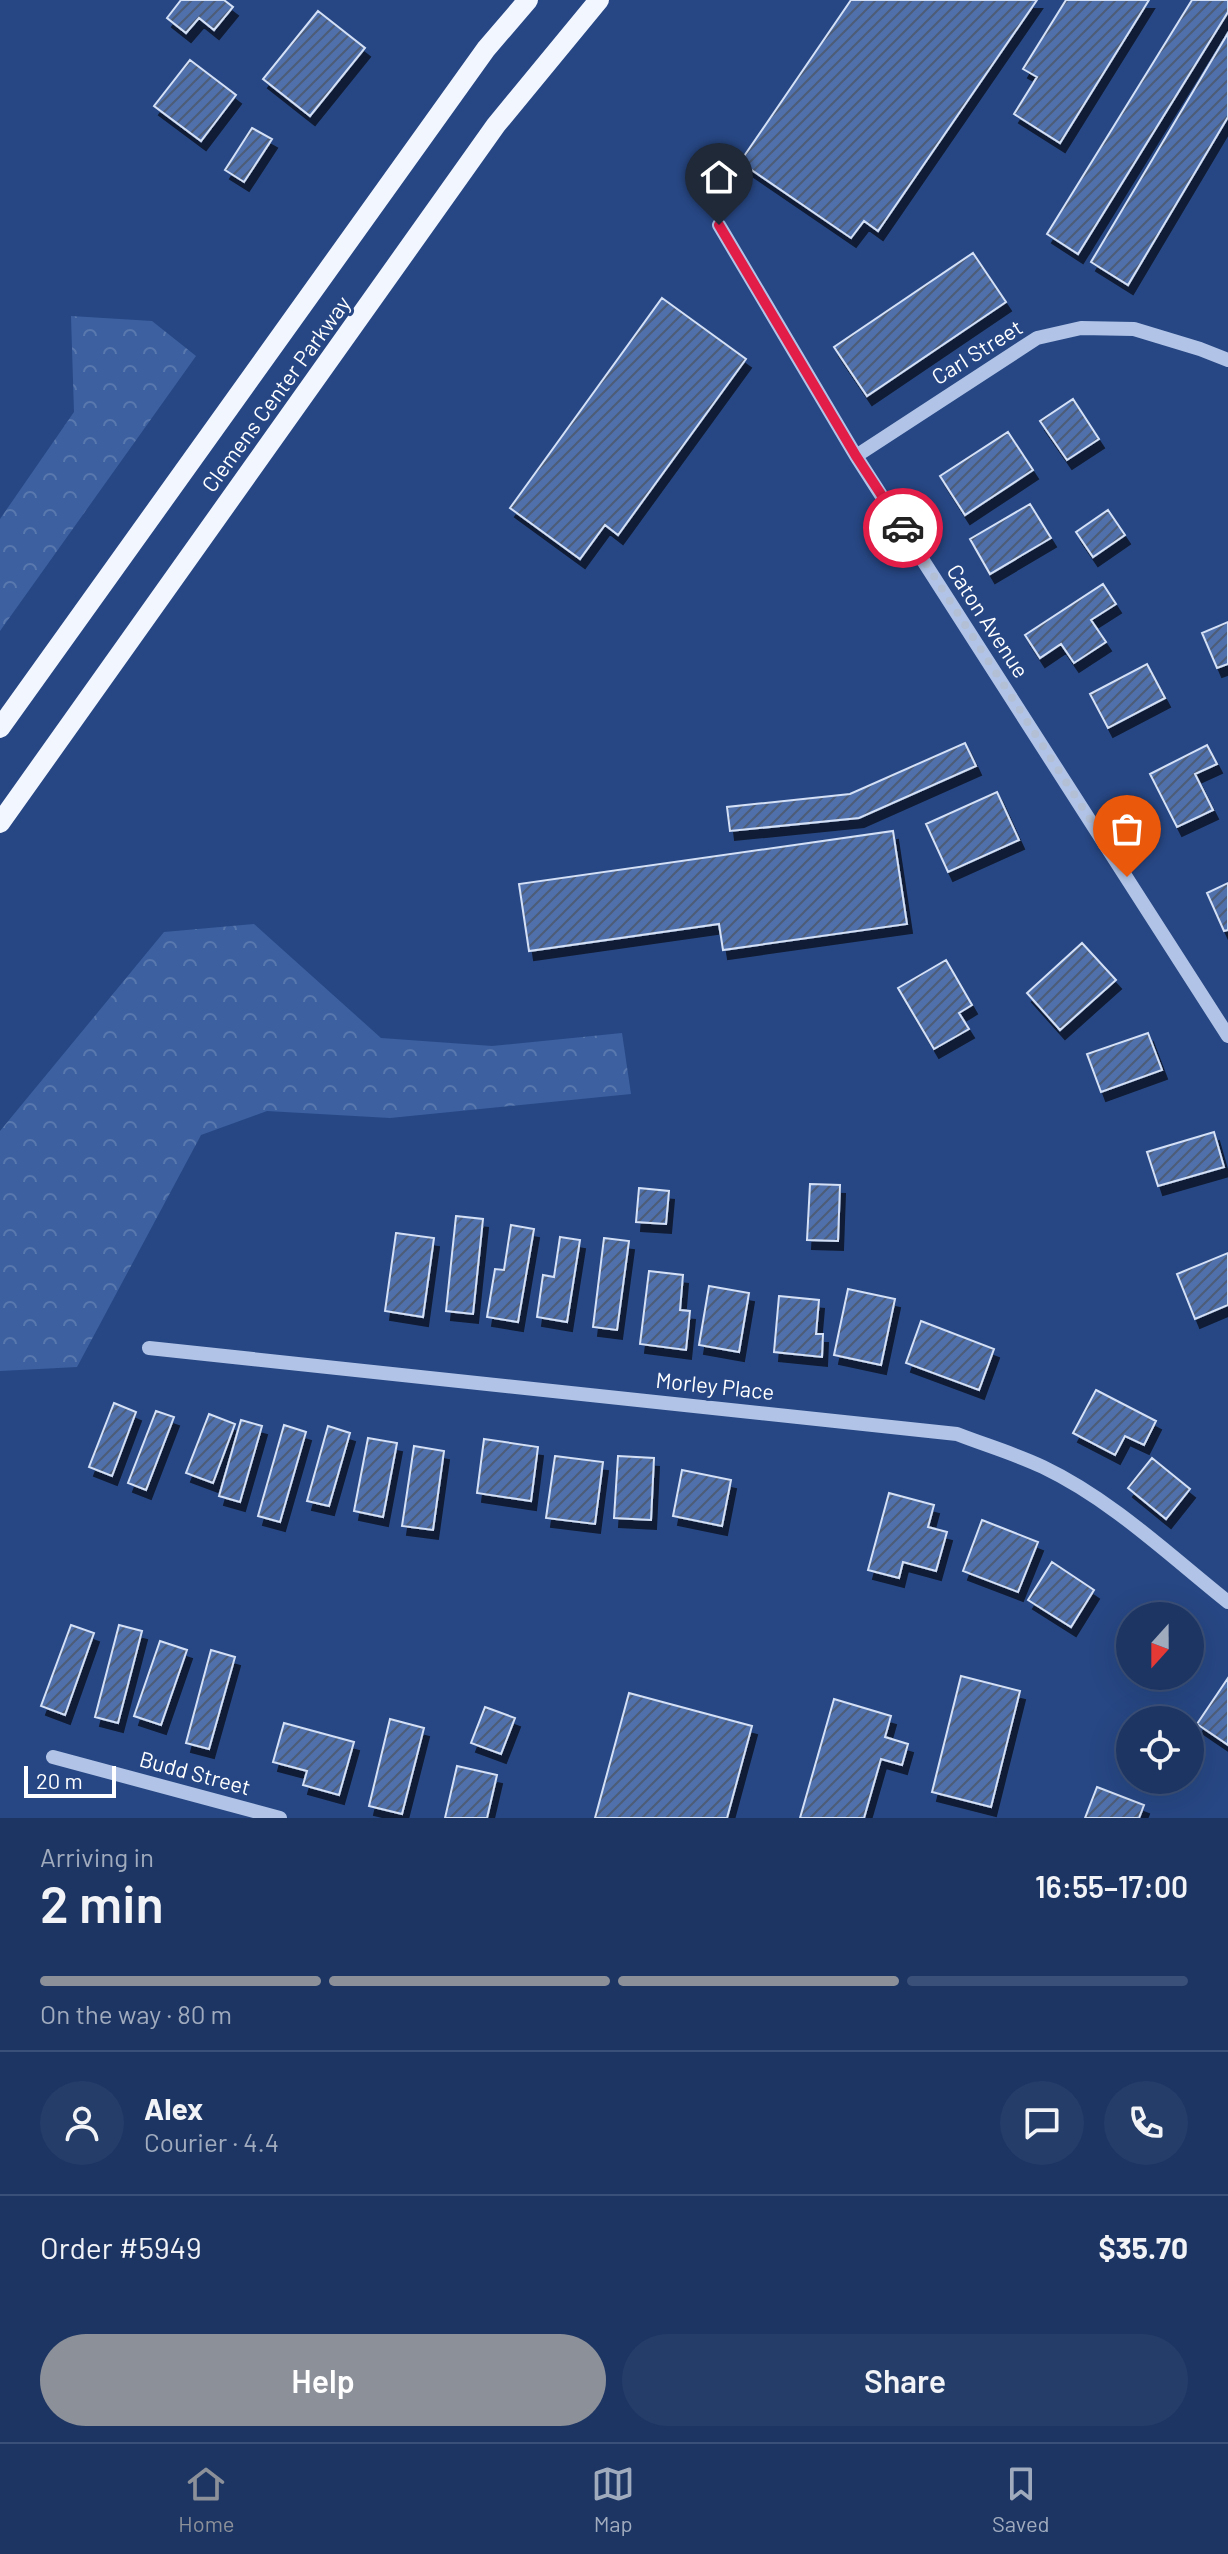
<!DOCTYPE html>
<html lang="en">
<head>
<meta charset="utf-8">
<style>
  body { margin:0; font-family:Barlow,sans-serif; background:#253d69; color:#f1f3f6; height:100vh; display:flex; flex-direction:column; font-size:30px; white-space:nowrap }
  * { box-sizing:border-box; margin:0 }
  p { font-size:26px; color:#a0abbe }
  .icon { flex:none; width:44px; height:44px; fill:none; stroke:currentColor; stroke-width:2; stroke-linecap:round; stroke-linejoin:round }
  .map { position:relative; height:1818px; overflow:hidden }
  .panel { display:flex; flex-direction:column; background:#1d3563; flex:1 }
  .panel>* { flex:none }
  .needle { width:52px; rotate:201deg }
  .fabs { position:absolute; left:1116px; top:1602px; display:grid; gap:16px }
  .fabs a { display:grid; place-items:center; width:88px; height:88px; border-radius:50%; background:#1d3563; box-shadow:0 8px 32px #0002,0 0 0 2px #3b5078; font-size:40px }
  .scale { position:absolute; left:24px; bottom:20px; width:92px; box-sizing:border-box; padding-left:8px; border:4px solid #fff; border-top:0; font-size:22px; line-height:28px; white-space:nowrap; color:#fff; -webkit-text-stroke:6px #274784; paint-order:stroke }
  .pin { position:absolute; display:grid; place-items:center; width:68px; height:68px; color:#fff; margin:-82px -34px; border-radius:50% 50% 50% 0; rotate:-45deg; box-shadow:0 0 8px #0007 }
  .pin .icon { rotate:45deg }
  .courier { position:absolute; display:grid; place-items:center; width:80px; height:80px; margin:-40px; border:6px solid #e11d48; border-radius:50%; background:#fff; color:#222; box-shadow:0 2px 10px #0007 }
  .overview em { font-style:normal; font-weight:600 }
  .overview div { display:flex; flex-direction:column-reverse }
  .overview { display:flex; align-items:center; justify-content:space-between; height:136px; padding:0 40px }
  h1 { font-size:52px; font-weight:600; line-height:60px }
  .bar { display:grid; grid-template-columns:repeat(4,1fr); gap:12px 8px; align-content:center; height:96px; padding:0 40px }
  .bar i { height:10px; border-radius:6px; background:#3b5078 }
  .bar .on { background:#8c9099 }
  .bar p { grid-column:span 4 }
  .line { display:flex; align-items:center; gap:20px; padding:0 40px; border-top:2px solid #3b5078 }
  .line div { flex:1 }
  .round { display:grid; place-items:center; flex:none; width:84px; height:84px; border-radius:42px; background:#253d69 }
  .cta { display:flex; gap:16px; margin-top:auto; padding:16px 40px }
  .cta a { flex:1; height:92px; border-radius:48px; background:#8c9099; color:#fff; font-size:32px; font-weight:600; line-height:92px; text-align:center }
  .cta a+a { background:#253d69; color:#f1f3f6 }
  .tabs { display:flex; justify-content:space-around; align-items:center; height:112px; border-top:2px solid #3b5078; background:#1d3563; font-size:22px; color:#a0abbe }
  .tabs a { display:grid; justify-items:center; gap:4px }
  .tabs .on { color:#8c9099 }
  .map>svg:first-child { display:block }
  .forest { fill:url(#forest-crowns) }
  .building { fill:url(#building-hatch); stroke:#d4e0f6; stroke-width:2; filter:url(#shadow) }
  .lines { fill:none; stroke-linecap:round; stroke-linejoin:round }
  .minor { stroke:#b1c4e7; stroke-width:14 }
  .major { stroke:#f2f6fe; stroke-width:20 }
  .done { stroke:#b3bfd4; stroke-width:8; stroke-dasharray:0 14.4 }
  .route { stroke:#e11d48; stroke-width:10 }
  .labels { text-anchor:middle; stroke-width:6; stroke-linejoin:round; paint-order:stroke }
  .street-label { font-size:22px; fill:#fff; stroke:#274784 }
</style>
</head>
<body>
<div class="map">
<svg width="1228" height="1818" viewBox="0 0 1228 1818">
  <defs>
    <pattern id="forest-crowns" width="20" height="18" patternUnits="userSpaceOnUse" patternTransform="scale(2)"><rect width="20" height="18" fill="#3c60a0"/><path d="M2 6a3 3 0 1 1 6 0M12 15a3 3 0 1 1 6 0" fill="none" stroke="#5978ae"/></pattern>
    <pattern id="building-hatch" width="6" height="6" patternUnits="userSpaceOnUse" patternTransform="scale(2)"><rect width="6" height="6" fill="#5070ab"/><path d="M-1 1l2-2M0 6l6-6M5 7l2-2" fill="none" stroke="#4e5c77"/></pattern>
    <filter id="shadow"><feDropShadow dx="5" dy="9" stdDeviation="0" flood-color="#0009"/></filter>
  </defs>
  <rect width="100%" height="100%" fill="#274784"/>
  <!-- forest -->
  <path class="forest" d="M71,316L152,321L196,356L0,631V519L74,412Z
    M254,924L381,1038L492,1046L622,1033L631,1094L390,1118L267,1111L201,1135L77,1367L0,1371V1131L164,932Z"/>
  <!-- building -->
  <path class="building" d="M181,0H224L233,7L214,30L199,18L186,33L167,18Z
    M851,0H1037L878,231L864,221L851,238L740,162Z
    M1066,0H1149L1060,143L1014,114L1037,77L1023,69Z
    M1192,0H1228V12L1078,254L1047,234Z
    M318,11L365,48L310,116L263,79Z
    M1228,33V117L1128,285L1091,262Z
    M190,60L236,95L201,141L154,106Z
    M252,128L272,139L244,182L225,170Z
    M973,253L1006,302L867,396L834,347Z
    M662,298L746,359L618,535L605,525L580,559L510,508Z
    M1073,399L1099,439L1067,460L1040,421Z
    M1008,432L1033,470L965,515L940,476Z
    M1030,504L1051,538L990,574L970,539Z
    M1108,510L1125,535L1093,557L1076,532Z
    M1103,584L1116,604L1091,620L1106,642L1074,663L1061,644L1040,658L1025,635Z
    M1228,622V664L1217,668L1202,633Z
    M1147,664L1165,698L1108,728L1090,694Z
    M965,743L976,766L859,818L730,831L727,807L850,794Z
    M1207,745L1217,764L1195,774L1213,810L1177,827L1150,774Z
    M997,792L1019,840L948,872L926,824Z
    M893,831L907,924L723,950L719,924L529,951L519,884Z
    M1228,883V930L1224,931L1207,893Z
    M1082,943L1116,980L1060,1030L1027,993Z
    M946,960L972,1005L959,1013L969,1029L934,1049L898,988Z
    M1148,1033L1162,1070L1101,1092L1087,1054Z
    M1214,1132L1224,1167L1158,1186L1147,1152Z
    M810,1184L840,1185L838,1241L807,1240Z
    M639,1188L669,1191L666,1224L636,1222Z
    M456,1216L483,1219L473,1314L446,1311Z
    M511,1225L534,1229L518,1322L487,1317L495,1269L504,1270Z
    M396,1233L434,1238L423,1317L385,1311Z
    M560,1237L580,1240L567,1322L537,1317L543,1275L554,1277Z
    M604,1238L629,1241L617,1330L593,1327Z
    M1228,1253V1305L1195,1319L1177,1274Z
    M649,1271L683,1275L680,1310L690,1311L686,1350L640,1344Z
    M709,1286L749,1293L739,1352L699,1345Z
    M848,1289L895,1299L881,1365L834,1355Z
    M779,1296L819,1300L816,1334H823L822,1357L774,1352Z
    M921,1321L994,1349L979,1390L906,1363Z
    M1096,1390L1156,1421L1144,1445L1125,1436L1115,1455L1073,1433Z
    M114,1403L136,1412L112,1476L89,1467Z
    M156,1411L174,1417L146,1490L128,1483Z
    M209,1414L235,1424L213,1483L186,1473Z
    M241,1420L262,1426L240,1502L219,1496Z
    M284,1425L306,1432L280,1522L258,1516Z
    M328,1426L350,1433L329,1506L307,1501Z
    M368,1438L397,1443L383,1517L354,1511Z
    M484,1439L538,1447L531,1501L477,1493Z
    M414,1446L444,1451L433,1530L402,1526Z
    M555,1456L603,1462L595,1524L546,1518Z
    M618,1456L654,1458L651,1520L614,1518Z
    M1152,1458L1190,1489L1166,1519L1128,1488Z
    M682,1470L731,1480L722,1526L673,1516Z
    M889,1493L934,1505L928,1527L947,1532L936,1571L903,1562L899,1578L868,1570Z
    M982,1520L1038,1542L1018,1592L963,1571Z
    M1052,1562L1094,1590L1071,1627L1028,1600Z
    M71,1625L94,1633L65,1715L41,1706Z
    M119,1625L142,1631L118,1723L95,1717Z
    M160,1641L187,1650L161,1725L134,1716Z
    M211,1650L235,1657L209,1749L186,1743Z
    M961,1676L1020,1691L991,1807L932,1792Z
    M1228,1678V1745L1197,1724Z
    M629,1693L752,1726L727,1818H595Z
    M834,1699L891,1716L885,1737L908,1744L902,1765L881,1759L864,1818H800Z
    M485,1707L515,1718L501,1754L471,1743Z
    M390,1719L424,1728L402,1814L369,1806Z
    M284,1723L354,1742L339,1795L303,1785L307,1771L273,1762Z
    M457,1766L497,1775L487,1818H445Z
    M1097,1787L1144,1805L1139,1818H1085Z"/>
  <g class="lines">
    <!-- minor -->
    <path class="minor" d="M719,225L856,456L1228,1036
      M856,456L1037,338L1081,328L1134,329L1200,349L1228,360
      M149,1348L957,1434C985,1445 1016,1454 1043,1467C1112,1500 1169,1555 1228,1602
      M53,1757L280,1818"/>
    <!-- major -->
    <path class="major" d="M0,728L486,49L528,0
      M0,823L496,125L599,0"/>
  </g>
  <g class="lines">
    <!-- done -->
    <path class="done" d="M903,528L1127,877"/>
    <!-- route -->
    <path class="route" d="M719,225L856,456L903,528"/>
  </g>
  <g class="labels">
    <!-- street labels -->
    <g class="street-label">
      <text transform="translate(977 352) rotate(-32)" y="8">Carl Street</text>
      <text transform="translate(276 394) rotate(-54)" y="8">Clemens Center Parkway</text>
      <text transform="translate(988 621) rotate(57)" y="8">Caton Avenue</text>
      <text transform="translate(715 1386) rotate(6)" y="8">Morley Place</text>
      <text transform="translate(195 1773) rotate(15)" y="8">Budd Street</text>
    </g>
  </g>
</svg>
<div class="fabs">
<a><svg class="needle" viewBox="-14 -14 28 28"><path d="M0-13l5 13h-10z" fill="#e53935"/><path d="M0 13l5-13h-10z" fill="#a0abbe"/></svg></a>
<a><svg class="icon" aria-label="locate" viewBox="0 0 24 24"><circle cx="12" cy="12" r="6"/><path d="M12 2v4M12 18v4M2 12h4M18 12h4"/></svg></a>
</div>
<div class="scale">20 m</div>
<div class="pin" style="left:1127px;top:877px;background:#ea580c"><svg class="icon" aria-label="bag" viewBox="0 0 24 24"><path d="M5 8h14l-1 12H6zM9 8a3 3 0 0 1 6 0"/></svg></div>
<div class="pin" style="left:719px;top:225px;background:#1f2937"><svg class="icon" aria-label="home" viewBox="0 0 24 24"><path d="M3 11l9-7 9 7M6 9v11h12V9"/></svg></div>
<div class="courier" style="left:903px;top:528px"><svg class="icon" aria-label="car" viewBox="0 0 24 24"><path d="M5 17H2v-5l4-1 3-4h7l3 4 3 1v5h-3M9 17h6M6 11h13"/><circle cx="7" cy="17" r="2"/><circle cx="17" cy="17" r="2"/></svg></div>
</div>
<section class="panel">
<div class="overview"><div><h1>2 min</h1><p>Arriving in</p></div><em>16:55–17:00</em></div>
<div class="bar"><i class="on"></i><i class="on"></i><i class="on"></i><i></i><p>On the way · 80 m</p></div>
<div class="line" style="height:144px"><a class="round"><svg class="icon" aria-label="person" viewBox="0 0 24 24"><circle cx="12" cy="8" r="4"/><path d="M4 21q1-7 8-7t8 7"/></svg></a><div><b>Alex</b><p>Courier · 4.4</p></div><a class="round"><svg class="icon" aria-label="chat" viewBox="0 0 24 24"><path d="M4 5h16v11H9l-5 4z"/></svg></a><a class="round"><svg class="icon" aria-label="phone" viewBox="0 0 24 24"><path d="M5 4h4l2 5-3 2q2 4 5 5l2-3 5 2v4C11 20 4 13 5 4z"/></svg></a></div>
<div class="line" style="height:104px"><div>Order #5949</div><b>$35.70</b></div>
<div class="cta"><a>Help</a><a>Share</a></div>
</section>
<nav class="tabs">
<a class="on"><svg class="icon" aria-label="home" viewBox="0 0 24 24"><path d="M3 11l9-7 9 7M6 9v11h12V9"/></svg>Home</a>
<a><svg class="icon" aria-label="map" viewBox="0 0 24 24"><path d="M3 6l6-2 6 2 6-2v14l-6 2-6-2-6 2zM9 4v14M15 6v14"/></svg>Map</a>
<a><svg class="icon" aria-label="saved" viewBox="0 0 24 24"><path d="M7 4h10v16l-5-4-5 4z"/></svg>Saved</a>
</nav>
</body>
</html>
